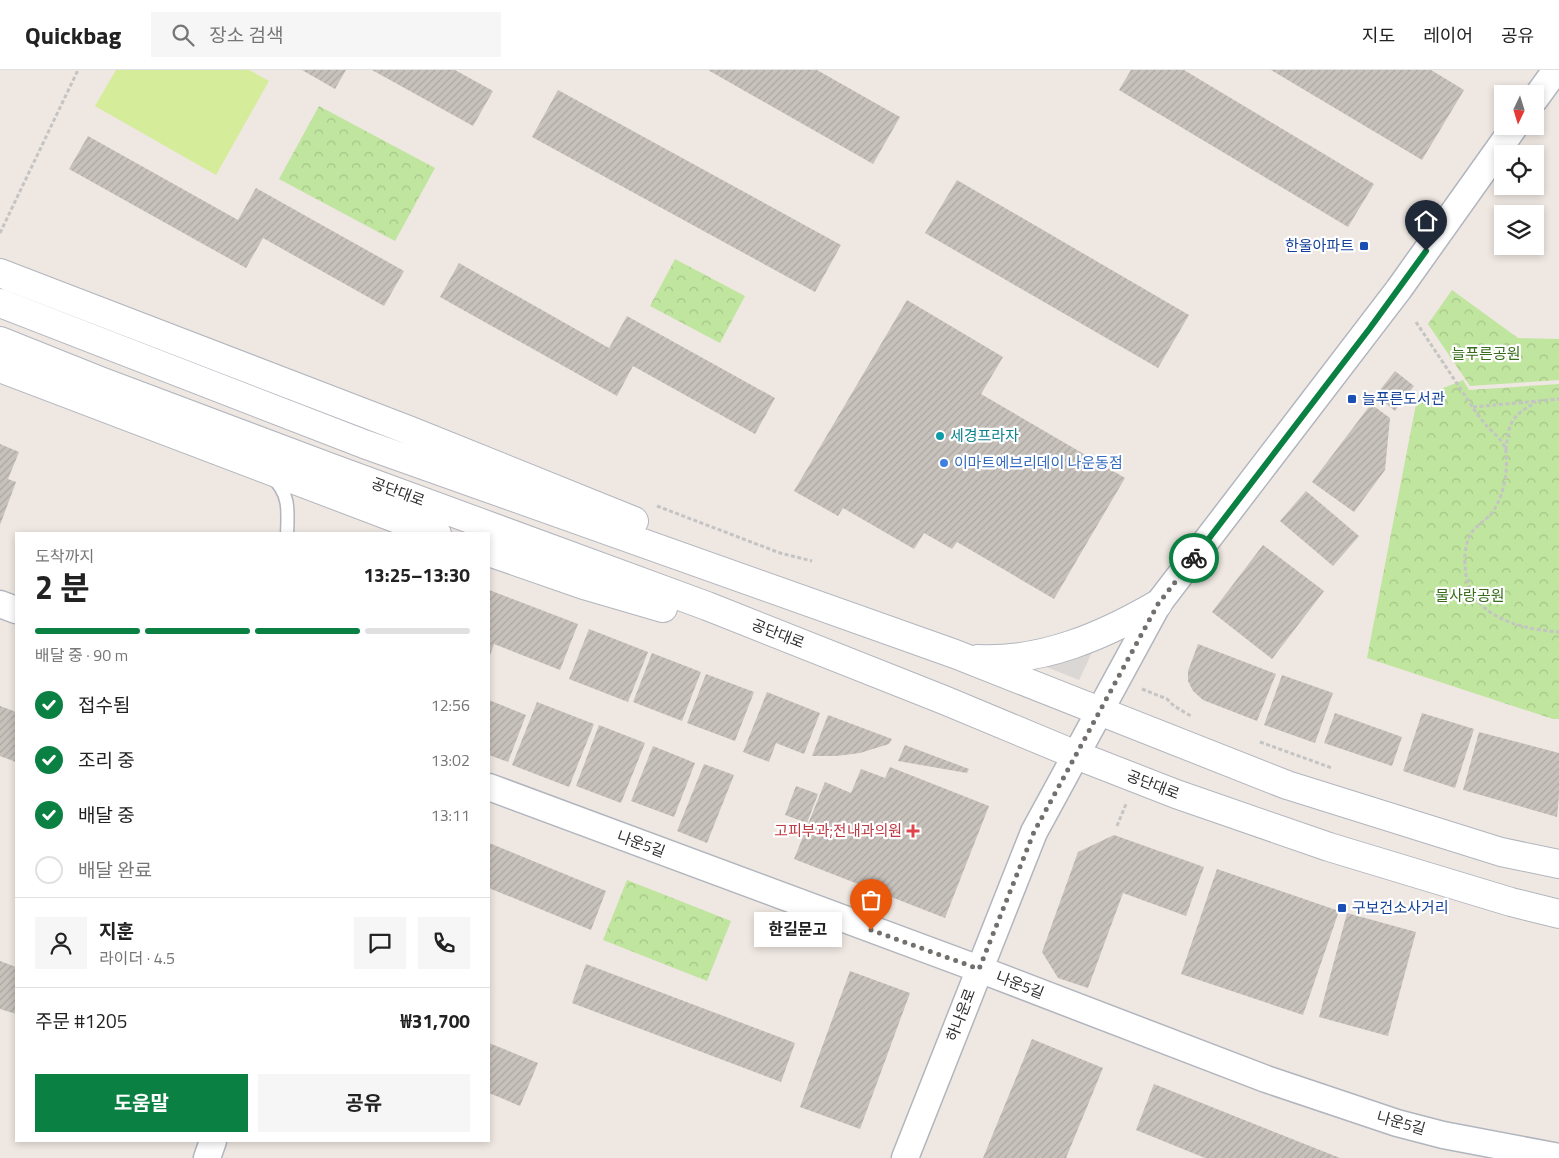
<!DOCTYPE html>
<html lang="ko">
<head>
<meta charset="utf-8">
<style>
  body { margin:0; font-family:"Titillium Web","Noto Sans KR",sans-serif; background:#f6f6f6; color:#222; height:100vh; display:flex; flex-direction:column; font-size:19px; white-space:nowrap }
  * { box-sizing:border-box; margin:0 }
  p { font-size:16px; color:#767676 }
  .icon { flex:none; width:28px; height:28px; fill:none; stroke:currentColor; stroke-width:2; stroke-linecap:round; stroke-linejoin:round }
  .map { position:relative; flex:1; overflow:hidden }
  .drawer { position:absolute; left:15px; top:462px; width:475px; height:610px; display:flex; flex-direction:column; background:#fff; border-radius:0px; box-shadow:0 2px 8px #0003 }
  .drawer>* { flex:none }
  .needle { width:32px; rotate:184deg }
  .controls { position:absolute; left:1494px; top:15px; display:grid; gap:10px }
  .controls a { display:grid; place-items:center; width:50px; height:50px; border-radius:0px; background:#fff; box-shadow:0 2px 8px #0003; font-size:25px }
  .pin { position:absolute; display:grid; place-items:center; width:42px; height:42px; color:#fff; margin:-51px -21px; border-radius:50% 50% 50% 0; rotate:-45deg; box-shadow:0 0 5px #0007 }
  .pin .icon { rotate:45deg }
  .courier { position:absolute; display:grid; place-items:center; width:50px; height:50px; margin:-25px; border:4px solid #0b8043; border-radius:50%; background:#fff; color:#222; box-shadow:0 1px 6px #0007 }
  .bubble { position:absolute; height:35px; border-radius:0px; background:#fff; box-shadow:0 2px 8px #0003; font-size:16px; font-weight:700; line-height:35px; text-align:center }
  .overview em { font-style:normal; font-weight:700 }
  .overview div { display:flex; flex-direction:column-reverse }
  .overview { display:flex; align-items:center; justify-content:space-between; height:85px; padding:0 20px }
  h1 { font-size:32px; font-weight:700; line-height:38px }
  .bar { display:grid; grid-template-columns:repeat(4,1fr); gap:8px 5px; align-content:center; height:60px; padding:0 20px }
  .bar i { height:6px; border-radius:4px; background:#e0e0e0 }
  .bar .current { background:#0b8043 }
  .bar p { grid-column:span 4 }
  .line { display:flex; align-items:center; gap:12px; padding:0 20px; border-top:1px solid #e0e0e0 }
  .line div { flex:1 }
  .round { display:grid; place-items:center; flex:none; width:52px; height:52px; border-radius:0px; background:#f6f6f6 }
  ol { padding:0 20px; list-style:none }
  li { display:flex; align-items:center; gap:15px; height:55px }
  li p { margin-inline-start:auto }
  li .icon { padding:5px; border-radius:50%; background:#0b8043; color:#fff; stroke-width:4 }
  li:last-child { color:#767676 }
  li i { width:28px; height:28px; border:2px solid #e0e0e0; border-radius:50% }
  .primary-button { display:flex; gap:10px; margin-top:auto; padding:10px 20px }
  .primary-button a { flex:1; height:58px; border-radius:0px; background:#0b8043; color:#fff; font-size:20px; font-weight:700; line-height:58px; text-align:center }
  .primary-button a+a { background:#f6f6f6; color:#222 }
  header { display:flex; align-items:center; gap:30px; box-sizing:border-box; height:70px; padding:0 25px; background:#fff; border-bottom:1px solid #e0e0e0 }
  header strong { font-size:24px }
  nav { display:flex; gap:28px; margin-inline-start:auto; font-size:18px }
  .search { width:350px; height:45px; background:#f6f6f6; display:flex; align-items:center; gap:12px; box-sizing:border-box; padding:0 18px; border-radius:0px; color:#767676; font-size:19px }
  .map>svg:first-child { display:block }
  .forest { fill:url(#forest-crowns) }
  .pitch { fill:#d5ec9a }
  .plaza { fill:#dbd7d4 }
  .building { fill:url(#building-hatch) }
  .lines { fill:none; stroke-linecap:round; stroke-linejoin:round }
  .lane-casing { stroke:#b1b5be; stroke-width:15 }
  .street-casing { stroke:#b1b5be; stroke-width:29 }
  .secondary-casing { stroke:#b1b5be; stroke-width:30 }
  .path { stroke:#c4c4c4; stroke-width:3; stroke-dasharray:4 2.5; stroke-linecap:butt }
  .lane { stroke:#fff; stroke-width:12 }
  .street { stroke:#fff; stroke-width:26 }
  .secondary { stroke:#fff; stroke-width:28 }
  .done { stroke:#726f6d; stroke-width:5; stroke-dasharray:0 9 }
  .route { stroke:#0b8043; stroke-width:6 }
  .transit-dot { fill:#1a4fb4; stroke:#fff; stroke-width:2 }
  .culture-dot { fill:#0f9aa8; stroke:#fff; stroke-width:2 }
  .shop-dot { fill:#3f7fe0; stroke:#fff; stroke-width:2 }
  .health-dot { fill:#e0444e; stroke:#fff; stroke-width:2 }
  .labels { text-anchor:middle; stroke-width:4.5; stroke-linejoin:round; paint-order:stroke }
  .transit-label { font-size:15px; fill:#164399; stroke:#fff; text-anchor:start }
  .park-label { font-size:15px; fill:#386d1b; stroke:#fff }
  .culture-label { font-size:15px; fill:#0d838f; stroke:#fff; text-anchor:start }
  .shop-label { font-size:15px; fill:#366cbe; stroke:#fff; text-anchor:start }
  .street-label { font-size:15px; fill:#2e2e2e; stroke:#fff }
  .health-label { font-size:15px; fill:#be3a42; stroke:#fff; text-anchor:end }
</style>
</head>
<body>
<header>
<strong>Quickbag</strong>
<div class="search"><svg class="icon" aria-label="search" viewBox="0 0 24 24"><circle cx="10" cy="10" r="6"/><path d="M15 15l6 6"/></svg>장소 검색</div>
<nav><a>지도</a><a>레이어</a><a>공유</a></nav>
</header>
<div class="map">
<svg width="1559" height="1088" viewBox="0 0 1559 1088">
  <defs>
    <pattern id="forest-crowns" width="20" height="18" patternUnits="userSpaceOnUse" patternTransform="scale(1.25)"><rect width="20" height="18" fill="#c0e59e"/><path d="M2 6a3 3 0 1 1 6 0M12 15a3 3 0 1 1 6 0" fill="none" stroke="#a5c588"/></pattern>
    <pattern id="building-hatch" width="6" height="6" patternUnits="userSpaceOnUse" patternTransform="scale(1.25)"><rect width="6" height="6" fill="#c8c2bc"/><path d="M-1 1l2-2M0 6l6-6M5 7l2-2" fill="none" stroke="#aca7a2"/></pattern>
  </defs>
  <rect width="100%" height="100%" fill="#efe7e1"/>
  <!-- forest -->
  <path class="forest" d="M319,36L435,98L395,171L279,109Z
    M675,189L745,226L720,273L650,236Z
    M1452,220L1518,268L1559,269V310L1470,316L1428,254Z
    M1463,310L1469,320L1559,314V649H1553L1367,588L1417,329Z
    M627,810L731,851L707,911L603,870Z"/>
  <!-- pitch -->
  <path class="pitch" d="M116,0H249L269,11L216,105L95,36Z"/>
  <!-- plaza -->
  <path class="plaza" d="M1095,576L1079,610L1044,596Z"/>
  <!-- building -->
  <path class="building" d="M302,0H346L335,19Z
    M372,0H455L493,21L473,56Z
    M708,0H817L900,47L873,94Z
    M1131,0H1184L1374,114L1348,157L1119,20Z
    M1271,0H1431L1464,20L1422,90Z
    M558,20L841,175L815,222L532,67Z
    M88,66L238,150L256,118L404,201L384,236L263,168L246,198L69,99Z
    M957,110L1189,245L1158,298L925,163Z
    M459,193L609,278L627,246L775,328L755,364L633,296L617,326L440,227Z
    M907,230L1003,287L981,324L1125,408L1054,529L957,472L952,479L924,463L914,479L843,438L838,446L794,421Z
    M1395,301L1414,316L1395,341L1376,325Z
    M1371,334L1390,348L1385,400L1354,442L1312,412Z
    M0,374L19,382L8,409L16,412L0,455Z
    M1306,421L1359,466L1333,496L1280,451Z
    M1263,475L1324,521L1272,589L1212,542Z
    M489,520L578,554L560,600L494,574L489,588Z
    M589,559L648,582L628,632L569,609Z
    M1198,574L1276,604L1257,651L1203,630L1193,621L1188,611V601Z
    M652,583L701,602L682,651L633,632Z
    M706,604L754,622L735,671L687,653Z
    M1282,605L1333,623L1315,673L1264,655Z
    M767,622L820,643L804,684L776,673L769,692L743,682Z
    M489,630L526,645L508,692L489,685Z
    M537,632L594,654L569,717L512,695Z
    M0,636L16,642V692L0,686Z
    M1335,643L1402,667L1392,696L1324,673Z
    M1422,643L1474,659L1455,718L1403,701Z
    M828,645L892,669L889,674L860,683L836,686H812Z
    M599,655L645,673L621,733L576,716Z
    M1479,662L1559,683V724L1557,747L1463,720Z
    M905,675L969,699L967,703L898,691Z
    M653,676L695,693L674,747L631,731Z
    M704,694L734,705L707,773L677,761Z
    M890,697L989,736L945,848L794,789L825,712L851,723L861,699L885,708Z
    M796,716L818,724L807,753L785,745Z
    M1114,765L1204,797L1186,846L1123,823L1088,918L1058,908L1042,882L1078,782Z
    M489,773L606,821L591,860L489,818Z
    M1217,799L1339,841L1303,945L1181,904Z
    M1347,843L1416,862L1388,966L1319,947Z
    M0,891L16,897V944L0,939Z
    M586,894L795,973L781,1012L572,933Z
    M850,901L910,923L860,1059L800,1037Z
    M1032,969L1103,998L1066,1088H983Z
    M489,973L538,993L520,1036L489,1023Z
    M1154,1014L1340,1088H1205L1136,1060Z"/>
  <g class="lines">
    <defs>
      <path id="lane" d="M272,407C290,424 288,440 287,464"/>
      <path id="street" d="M1535,29L1556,0
        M0,534L16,540
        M489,717L979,899L1266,1009L1397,1053L1443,1065L1559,1087
        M207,1088L213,1071
        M905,1088L1034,762L1158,534L1399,219L1515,56"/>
      <path id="secondary" d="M0,203L411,361L634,451
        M0,233L364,374L955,584L1287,715L1501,782L1559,794
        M0,271L100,311L329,397L707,536L944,630L1076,685L1176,724L1329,777L1511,832L1559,844
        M0,298L437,464
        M489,482L584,515L663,538
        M978,589C1043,592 1103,566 1158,534"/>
    </defs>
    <!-- lane casing -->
    <use href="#lane" class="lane-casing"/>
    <!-- street casing -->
    <use href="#street" class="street-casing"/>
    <!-- secondary casing -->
    <use href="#secondary" class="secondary-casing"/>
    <!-- path -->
    <path class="path" d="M0,163L78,0
      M1416,252C1430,273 1444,294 1458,315C1467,329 1476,343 1486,355C1493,363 1505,371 1506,382C1508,402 1504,427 1491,444C1485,451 1474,457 1470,465C1466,474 1464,485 1465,495C1466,545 1517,559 1559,562
      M1473,337L1559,329
      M1506,380C1509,351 1511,347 1536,332
      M657,436L780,483L812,491
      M1142,619L1167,629L1174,636L1191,646
      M1260,672L1332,698
      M1117,756L1126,734"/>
    <!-- lane -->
    <use href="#lane" class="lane"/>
    <!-- street -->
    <use href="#street" class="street"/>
    <!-- secondary -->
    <use href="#secondary" class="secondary"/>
  </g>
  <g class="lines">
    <!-- done -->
    <path class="done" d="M871,860L979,899L1034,762L1158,534L1194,488"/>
    <!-- route -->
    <path class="route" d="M1194,488L1370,258L1426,181"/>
  </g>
  <!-- markers -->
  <g class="transit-dot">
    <rect x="1359" y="171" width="10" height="10" rx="2.5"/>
    <rect x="1347" y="324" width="10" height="10" rx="2.5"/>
    <rect x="1337" y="833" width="10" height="10" rx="2.5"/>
  </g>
  <circle class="culture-dot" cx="940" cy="366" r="5"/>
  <circle class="shop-dot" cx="944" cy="393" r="5"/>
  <path class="health-dot" d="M910.5 753.5h5v5h5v5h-5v5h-5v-5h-5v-5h5z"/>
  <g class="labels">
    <!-- transit labels -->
    <g class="transit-label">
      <text x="1354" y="181" text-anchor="end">한울아파트</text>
      <text x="1362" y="334">늘푸른도서관</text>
      <text x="1352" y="843">구보건소사거리</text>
    </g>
    <!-- park labels -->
    <g class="park-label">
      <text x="1486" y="289">늘푸른공원</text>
      <text x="1470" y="531">물사랑공원</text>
    </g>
    <!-- culture labels -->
    <g class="culture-label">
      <text x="950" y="371">세경프라자</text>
    </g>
    <!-- shop labels -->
    <g class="shop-label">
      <text x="954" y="398">이마트에브리데이 나운동점</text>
    </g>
    <!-- street labels -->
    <g class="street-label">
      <text transform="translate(398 422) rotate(20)" y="5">공단대로</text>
      <text transform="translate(778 564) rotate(21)" y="5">공단대로</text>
      <text transform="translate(1153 715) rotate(21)" y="5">공단대로</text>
      <text transform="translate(641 774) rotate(20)" y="5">나운5길</text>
      <text transform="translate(1020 915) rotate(21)" y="5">나운5길</text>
      <text transform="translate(961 945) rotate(-69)" y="5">하나운로</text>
      <text transform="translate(1401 1053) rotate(16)" y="5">나운5길</text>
    </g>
    <!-- health labels -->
    <g class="health-label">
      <text x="902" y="766">고피부과;전내과의원</text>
    </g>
  </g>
</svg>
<div class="controls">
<a><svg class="needle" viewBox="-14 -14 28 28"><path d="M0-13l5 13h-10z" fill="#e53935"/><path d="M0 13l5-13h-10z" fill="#767676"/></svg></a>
<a><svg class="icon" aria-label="locate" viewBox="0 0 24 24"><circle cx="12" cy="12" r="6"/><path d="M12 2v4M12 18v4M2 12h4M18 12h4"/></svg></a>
<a><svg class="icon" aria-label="layers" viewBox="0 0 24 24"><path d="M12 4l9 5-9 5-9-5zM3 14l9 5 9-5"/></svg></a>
</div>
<div class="pin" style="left:871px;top:860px;background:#ea580c"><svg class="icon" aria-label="bag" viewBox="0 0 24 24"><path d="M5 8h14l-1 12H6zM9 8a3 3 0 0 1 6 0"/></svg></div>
<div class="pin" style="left:1426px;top:181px;background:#1f2937"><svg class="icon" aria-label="home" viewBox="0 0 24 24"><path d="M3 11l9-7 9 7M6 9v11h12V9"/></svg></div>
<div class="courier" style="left:1194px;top:488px"><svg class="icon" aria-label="bike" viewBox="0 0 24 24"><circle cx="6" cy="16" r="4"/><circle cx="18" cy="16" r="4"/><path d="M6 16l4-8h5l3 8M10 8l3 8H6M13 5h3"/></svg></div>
<div class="bubble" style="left:754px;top:842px;width:88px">한길문고</div>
<section class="drawer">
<div class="overview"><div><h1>2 분</h1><p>도착까지</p></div><em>13:25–13:30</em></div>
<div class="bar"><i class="current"></i><i class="current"></i><i class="current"></i><i></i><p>배달 중 · 90 m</p></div>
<ol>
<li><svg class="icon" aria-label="check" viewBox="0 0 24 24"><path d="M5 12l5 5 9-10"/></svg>접수됨<p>12:56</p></li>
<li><svg class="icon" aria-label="check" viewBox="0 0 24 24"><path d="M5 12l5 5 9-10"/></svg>조리 중<p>13:02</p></li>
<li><svg class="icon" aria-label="check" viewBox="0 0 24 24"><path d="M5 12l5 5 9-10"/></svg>배달 중<p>13:11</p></li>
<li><i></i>배달 완료</li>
</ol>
<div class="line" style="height:90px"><a class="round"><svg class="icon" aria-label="person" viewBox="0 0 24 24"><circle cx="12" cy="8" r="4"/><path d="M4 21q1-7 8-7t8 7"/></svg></a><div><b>지훈</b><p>라이더 · 4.5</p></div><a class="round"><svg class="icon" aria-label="chat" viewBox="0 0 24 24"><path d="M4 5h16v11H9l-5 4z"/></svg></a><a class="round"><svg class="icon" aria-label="phone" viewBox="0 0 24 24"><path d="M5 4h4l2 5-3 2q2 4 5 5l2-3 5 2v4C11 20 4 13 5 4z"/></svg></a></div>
<div class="line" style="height:65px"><div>주문 #1205</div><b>₩31,700</b></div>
<div class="primary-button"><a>도움말</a><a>공유</a></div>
</section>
</div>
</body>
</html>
